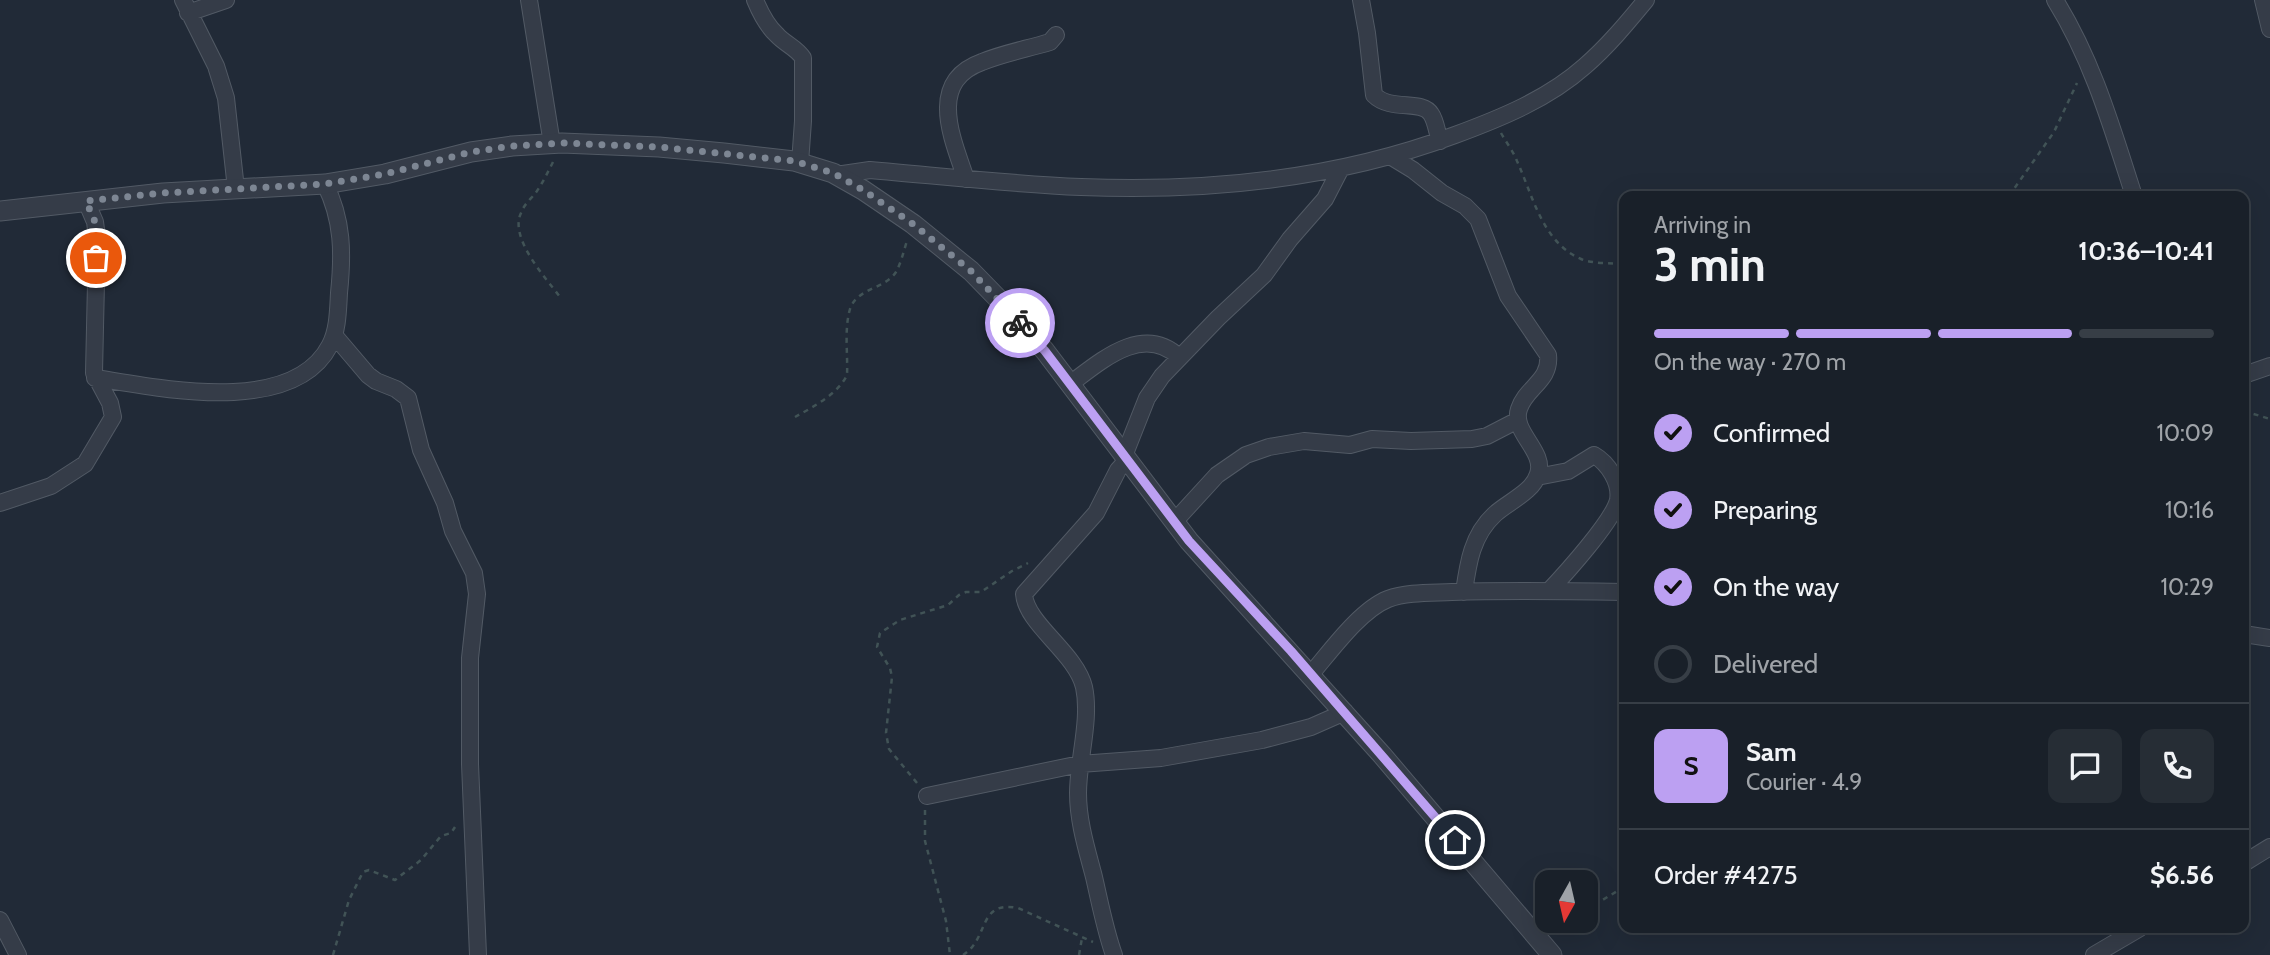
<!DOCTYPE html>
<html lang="en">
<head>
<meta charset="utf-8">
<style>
  body { margin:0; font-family:Cabin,sans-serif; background:#262d35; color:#f1f3f6; height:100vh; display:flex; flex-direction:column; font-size:26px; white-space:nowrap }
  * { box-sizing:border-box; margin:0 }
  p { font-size:23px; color:#9fa3a8 }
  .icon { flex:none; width:38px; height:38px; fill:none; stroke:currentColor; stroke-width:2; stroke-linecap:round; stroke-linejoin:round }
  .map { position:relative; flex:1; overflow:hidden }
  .panel { position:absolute; left:1619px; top:191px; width:630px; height:742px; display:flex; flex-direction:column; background:#192029; border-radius:14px; box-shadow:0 7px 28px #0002,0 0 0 2px #373e46 }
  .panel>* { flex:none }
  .needle { width:46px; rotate:188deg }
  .buttons { position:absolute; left:1535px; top:870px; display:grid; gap:14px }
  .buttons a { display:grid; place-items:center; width:63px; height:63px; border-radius:14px; background:#192029; box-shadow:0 7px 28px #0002,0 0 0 2px #373e46; font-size:35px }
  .pin { position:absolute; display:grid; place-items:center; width:60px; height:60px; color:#fff; margin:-30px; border:4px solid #fff; border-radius:50%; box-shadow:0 2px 7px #0007 }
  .courier { position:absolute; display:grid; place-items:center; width:70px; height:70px; margin:-35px; border:5px solid #bca0f2; border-radius:50%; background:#fff; color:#222; box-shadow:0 2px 9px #0007 }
  .headline em { font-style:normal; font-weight:700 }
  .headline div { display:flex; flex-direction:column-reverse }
  .headline { display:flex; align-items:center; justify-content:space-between; height:119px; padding:0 35px }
  h1 { font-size:46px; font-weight:700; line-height:52px }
  .bar { display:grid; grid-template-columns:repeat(4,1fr); gap:10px 7px; align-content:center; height:84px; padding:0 35px }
  .bar i { height:9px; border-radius:5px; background:#373e46 }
  .bar .selected { background:#bca0f2 }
  .bar p { grid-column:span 4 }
  .line { display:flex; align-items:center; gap:18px; padding:0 35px; border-top:2px solid #373e46 }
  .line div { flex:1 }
  .round { display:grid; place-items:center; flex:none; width:74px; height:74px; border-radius:14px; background:#262d35 }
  ol { padding:0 35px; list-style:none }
  li { display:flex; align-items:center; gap:21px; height:77px }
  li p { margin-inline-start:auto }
  li .icon { padding:7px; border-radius:50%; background:#bca0f2; color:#111; stroke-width:4 }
  li:last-child { color:#9fa3a8 }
  li i { width:38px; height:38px; border:4px solid #373e46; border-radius:50% }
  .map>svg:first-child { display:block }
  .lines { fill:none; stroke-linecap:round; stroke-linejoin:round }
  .minor-casing { stroke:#525a65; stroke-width:18 }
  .tertiary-casing { stroke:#525a65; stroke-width:21 }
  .path { stroke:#415356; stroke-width:2.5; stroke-dasharray:5 5; stroke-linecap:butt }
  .minor { stroke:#353c48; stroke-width:16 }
  .tertiary { stroke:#353c48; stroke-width:19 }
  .done { stroke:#7d8693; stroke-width:7; stroke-dasharray:0 12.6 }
  .route { stroke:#bca0f2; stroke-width:9 }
</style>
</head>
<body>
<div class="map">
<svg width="2270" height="955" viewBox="0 0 2270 955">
  <rect width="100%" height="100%" fill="#212a37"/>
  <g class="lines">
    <defs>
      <path id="minor" d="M183,0L216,66L226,98L236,189
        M529,0L552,144
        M755,0C760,12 767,26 777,35C785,44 797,48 803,58V121L800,163
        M1361,0L1367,33L1374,95C1391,112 1422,99 1431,114C1436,121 1437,133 1440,141
        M2055,0C2093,61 2112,128 2134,196
        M2263,0L2270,29
        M188,13L226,0
        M1390,156L1413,170L1442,193L1465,206L1478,219L1508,296L1548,355C1551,381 1526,387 1519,409C1511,432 1546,451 1538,474C1533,492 1508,502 1495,514C1472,535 1468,563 1464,592
        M836,175L870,170C940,176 1010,184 1081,187C1206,192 1337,179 1455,135C1501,118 1548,99 1585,66C1608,46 1627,23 1646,0
        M966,179C953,140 926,82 982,62C1004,53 1027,49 1050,42L1056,35
        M334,335L368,375L376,381L396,389L408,398L421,450L445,503L453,531L474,573L477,594L470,658V764L478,955
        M2244,375L2270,366
        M95,378C159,388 293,417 330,345C338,330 338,310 339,293C343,254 343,220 325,184
        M1070,384C1101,361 1143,323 1179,357
        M1124,456L1147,398L1162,376L1218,318L1264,275L1290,239L1325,199L1341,168
        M1537,477L1568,471L1594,455C1608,463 1621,483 1618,500C1613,521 1565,574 1549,591
        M0,503L51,486L85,464L113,417L110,403L94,373L97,237L95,222L86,201
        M1174,522L1217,475L1246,455L1269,447L1304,441L1350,445L1372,439L1411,441L1472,439L1487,436L1518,420
        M2244,634L2270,638
        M1311,674C1330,652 1360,610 1388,599C1407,592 1431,593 1452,592C1509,590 1567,591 1624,592
        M927,796L1080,764L1161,758L1262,740L1311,727L1345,712
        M2244,863L2270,847
        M0,920L18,955
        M1114,955C1105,930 1100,903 1094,877C1087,850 1078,822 1078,793C1078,760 1091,719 1084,687C1076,653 1026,624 1024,594L1096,513L1118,470L1127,460
        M2094,955L2140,928"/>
      <path id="tertiary" d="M0,211L163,193L325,184L385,174L471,152L512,146L562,143L659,147L724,153L794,161L833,173L863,190L913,224L971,271L1010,311L1045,351L1189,541L1382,755L1552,955"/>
    </defs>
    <!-- minor casing -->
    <use href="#minor" class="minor-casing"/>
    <!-- tertiary casing -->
    <use href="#tertiary" class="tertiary-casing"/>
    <!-- path -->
    <path class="path" d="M1501,133C1506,142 1513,151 1517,161C1533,196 1542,242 1581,259C1593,264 1611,263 1624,264
      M553,162C548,172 543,182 537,191C532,198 524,204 521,213C509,238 545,277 560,297
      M2009,196L2054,132L2077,83
      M2244,411L2270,419
      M795,417C813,407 838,394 847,375C848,353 844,330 850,309C857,288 885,289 896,272C901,263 904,250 907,241
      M917,783L889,749L886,733L892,677L890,668L877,647L880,633L900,620L948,605L959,595L966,592H981L1012,571L1028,563
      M925,810V841L946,921L950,955
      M1586,910L1624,887
      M1555,930L1570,920
      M333,955L349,900L363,872L369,870L395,880L421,860L441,836L451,833L455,827
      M963,955C990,938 977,900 1018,908L1093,942
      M1079,955L1082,938"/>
    <!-- minor -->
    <use href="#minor" class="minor"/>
    <!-- tertiary -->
    <use href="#tertiary" class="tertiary"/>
  </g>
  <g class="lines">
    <!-- done -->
    <path class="done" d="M96,258L95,222L86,201L163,193L325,184L385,174L471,152L512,146L562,143L659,147L794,161L833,173L863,190L913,224L971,271L1020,323"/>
    <!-- route -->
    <path class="route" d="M1020,323L1045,351L1189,541L1291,651L1455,840"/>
  </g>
</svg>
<div class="buttons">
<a><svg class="needle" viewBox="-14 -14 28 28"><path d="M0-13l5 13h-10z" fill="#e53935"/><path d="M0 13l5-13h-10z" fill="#9fa3a8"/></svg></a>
</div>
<div class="pin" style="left:96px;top:258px;background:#ea580c"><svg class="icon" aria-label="bag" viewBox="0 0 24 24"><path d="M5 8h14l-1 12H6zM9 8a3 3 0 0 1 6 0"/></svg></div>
<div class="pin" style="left:1455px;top:840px;background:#1f2937"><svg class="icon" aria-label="home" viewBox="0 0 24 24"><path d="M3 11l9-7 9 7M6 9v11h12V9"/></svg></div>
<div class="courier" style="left:1020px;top:323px"><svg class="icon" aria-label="bike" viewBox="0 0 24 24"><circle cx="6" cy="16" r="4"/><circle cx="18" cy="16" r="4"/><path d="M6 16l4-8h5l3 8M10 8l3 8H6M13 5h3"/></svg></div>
<section class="panel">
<div class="headline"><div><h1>3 min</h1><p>Arriving in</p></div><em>10:36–10:41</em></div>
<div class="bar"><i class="selected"></i><i class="selected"></i><i class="selected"></i><i></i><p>On the way · 270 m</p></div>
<ol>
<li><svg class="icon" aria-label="check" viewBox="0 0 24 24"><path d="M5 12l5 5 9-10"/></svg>Confirmed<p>10:09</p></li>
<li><svg class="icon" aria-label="check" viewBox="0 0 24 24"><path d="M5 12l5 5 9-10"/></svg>Preparing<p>10:16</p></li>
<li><svg class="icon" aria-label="check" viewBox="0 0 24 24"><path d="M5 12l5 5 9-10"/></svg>On the way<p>10:29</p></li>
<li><i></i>Delivered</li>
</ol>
<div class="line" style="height:126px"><b class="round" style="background:#bca0f2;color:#111">S</b><div><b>Sam</b><p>Courier · 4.9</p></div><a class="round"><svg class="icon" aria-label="chat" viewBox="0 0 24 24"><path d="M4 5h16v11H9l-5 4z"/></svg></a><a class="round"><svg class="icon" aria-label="phone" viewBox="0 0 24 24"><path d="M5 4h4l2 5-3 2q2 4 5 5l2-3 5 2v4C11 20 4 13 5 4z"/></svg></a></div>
<div class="line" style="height:91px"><div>Order #4275</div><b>$6.56</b></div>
</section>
</div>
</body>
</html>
